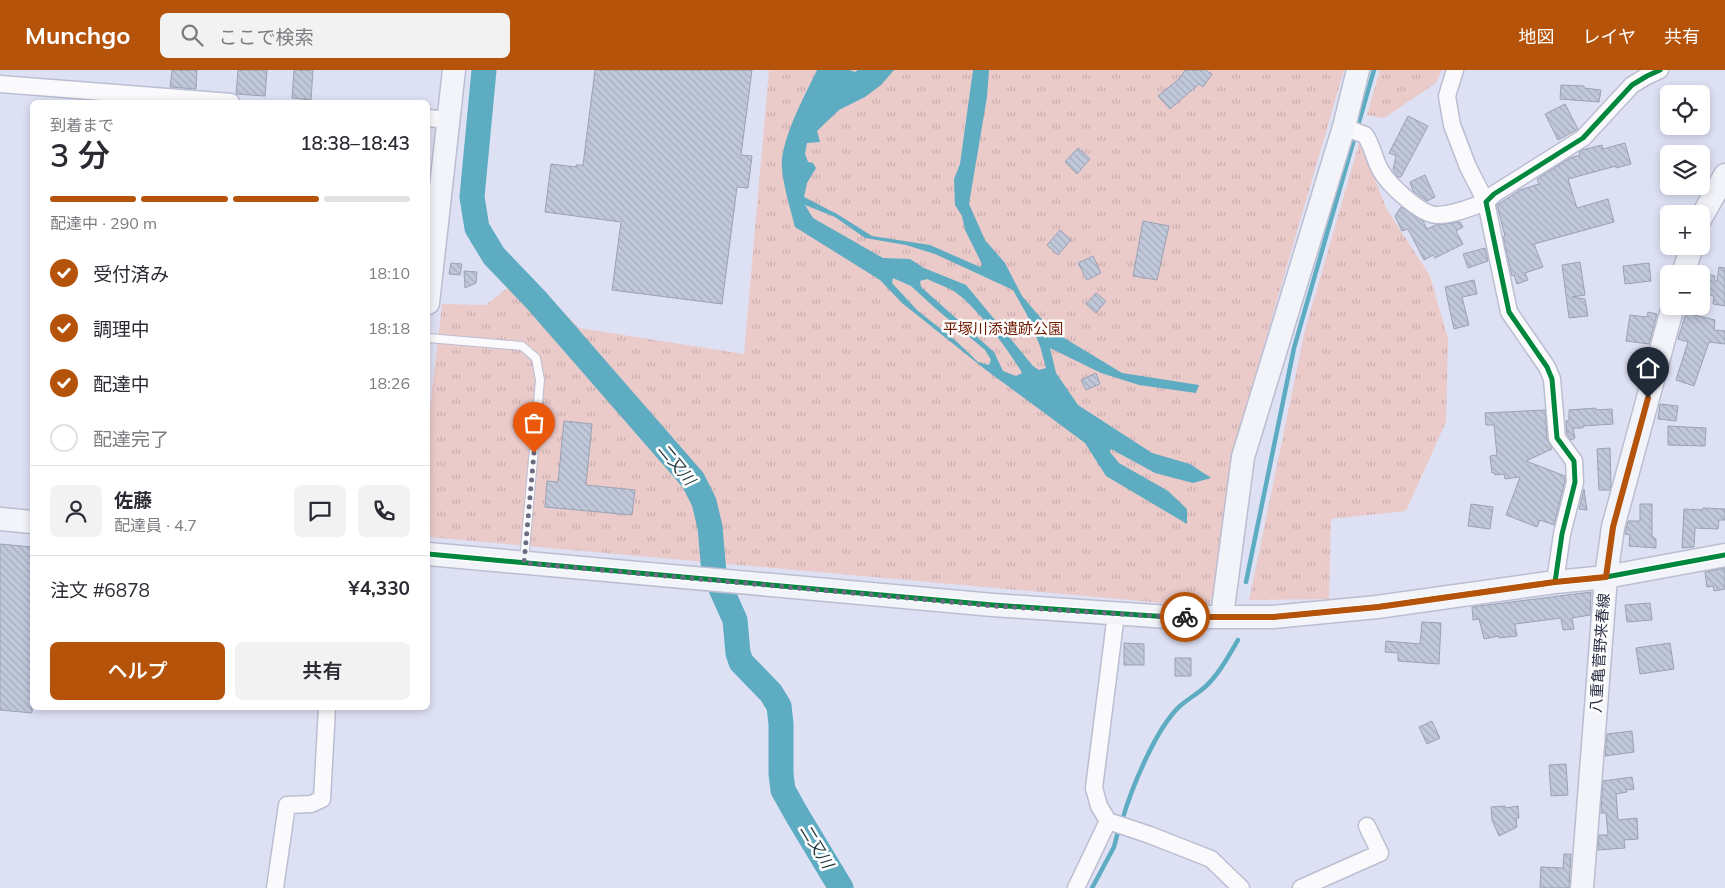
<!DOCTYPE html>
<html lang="ja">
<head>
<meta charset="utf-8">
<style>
  body { margin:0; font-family:Mulish,"Noto Sans JP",sans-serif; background:#f2f2f3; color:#2b2b33; height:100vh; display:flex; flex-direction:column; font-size:19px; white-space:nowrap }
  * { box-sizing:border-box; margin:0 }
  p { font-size:16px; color:#7c7c81 }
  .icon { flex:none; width:28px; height:28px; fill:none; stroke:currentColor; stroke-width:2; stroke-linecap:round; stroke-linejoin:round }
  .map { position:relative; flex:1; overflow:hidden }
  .sheet { position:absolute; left:30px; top:30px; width:400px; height:610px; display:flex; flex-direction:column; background:#fff; border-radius:8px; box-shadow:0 2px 8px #0003 }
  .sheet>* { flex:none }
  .tools { position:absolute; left:1660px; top:15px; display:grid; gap:10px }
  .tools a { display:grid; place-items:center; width:50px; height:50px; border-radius:8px; background:#fff; box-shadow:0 2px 8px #0003; font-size:25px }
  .pin { position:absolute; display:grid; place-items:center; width:42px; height:42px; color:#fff; margin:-51px -21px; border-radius:50% 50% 50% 0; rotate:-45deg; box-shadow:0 0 5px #0007 }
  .pin .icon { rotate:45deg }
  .courier { position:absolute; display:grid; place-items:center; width:50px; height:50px; margin:-25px; border:4px solid #b45309; border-radius:50%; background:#fff; color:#222; box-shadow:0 1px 6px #0007 }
  .headline em { font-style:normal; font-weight:600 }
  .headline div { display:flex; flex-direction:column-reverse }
  .headline { display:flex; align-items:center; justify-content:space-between; height:85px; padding:0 20px }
  h1 { font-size:32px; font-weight:600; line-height:38px }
  .bar { display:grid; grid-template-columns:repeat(4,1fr); gap:8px 5px; align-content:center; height:60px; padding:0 20px }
  .bar i { height:6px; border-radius:4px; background:#e1e1e2 }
  .bar .current { background:#b45309 }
  .bar p { grid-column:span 4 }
  .line { display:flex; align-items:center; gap:12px; padding:0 20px; border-top:1px solid #e1e1e2 }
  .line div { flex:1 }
  .round { display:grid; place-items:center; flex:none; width:52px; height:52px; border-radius:8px; background:#f2f2f3 }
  ol { padding:0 20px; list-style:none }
  li { display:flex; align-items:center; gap:15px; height:55px }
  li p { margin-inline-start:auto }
  li .icon { padding:5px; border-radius:50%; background:#b45309; color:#fff; stroke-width:4 }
  li:last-child { color:#7c7c81 }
  li i { width:28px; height:28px; border:2px solid #e1e1e2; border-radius:50% }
  .action { display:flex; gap:10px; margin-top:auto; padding:10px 20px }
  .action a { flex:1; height:58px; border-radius:8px; background:#b45309; color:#fff; font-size:20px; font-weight:600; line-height:58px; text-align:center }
  .action a+a { background:#f2f2f3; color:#2b2b33 }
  header { display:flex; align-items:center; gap:30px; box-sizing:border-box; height:70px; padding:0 25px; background:#b45309; color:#fff }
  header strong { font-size:24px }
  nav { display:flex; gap:28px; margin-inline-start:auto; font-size:18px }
  .search { width:350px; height:45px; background:#f2f2f3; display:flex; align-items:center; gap:12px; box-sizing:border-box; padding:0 18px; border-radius:8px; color:#7c7c81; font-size:19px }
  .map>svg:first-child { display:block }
  .park { fill:url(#park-tufts) }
  .water { fill:#5dacc2; fill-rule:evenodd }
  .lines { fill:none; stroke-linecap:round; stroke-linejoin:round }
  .stream { stroke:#5dacc2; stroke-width:4.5 }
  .river { stroke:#5dacc2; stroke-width:25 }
  .building { fill:url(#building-back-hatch); stroke:#9aa2b4 }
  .lane-casing { stroke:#bbbed1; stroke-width:10 }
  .street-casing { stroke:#bbbed1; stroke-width:19 }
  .secondary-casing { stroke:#bbbed1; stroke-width:25 }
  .lane { stroke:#fafafd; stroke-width:8 }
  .street { stroke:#fafafd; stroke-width:16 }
  .secondary { stroke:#f3f4fa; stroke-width:22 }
  .cycleway-casing { stroke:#fefefe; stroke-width:8 }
  .cycleway { stroke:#00873e; stroke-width:5 }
  .done { stroke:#6a6d82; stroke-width:5; stroke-dasharray:0 9 }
  .route { stroke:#b45309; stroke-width:6 }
  .labels { text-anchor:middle; stroke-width:5; stroke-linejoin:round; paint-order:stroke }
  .park-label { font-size:15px; fill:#701a02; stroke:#fefefe }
  .street-label { font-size:15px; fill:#2b2f45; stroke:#fefefe }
  .water-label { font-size:16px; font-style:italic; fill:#243b41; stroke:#fefefe }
</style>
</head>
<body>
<header>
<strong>Munchgo</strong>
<div class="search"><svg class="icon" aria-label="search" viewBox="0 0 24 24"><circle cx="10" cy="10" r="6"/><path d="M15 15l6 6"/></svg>ここで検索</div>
<nav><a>地図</a><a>レイヤ</a><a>共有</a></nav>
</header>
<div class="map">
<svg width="1725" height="818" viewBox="0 0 1725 818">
  <defs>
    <pattern id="park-tufts" width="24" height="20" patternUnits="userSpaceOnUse" patternTransform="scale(1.25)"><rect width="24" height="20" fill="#ebcaca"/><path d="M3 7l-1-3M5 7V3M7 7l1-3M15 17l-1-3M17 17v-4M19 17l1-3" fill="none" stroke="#caaeaf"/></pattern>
    <pattern id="building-back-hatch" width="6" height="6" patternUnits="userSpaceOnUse" patternTransform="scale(1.25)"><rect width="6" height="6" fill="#c0c8da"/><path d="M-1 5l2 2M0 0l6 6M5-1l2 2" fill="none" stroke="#a5acbc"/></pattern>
  </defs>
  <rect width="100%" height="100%" fill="#dee1f4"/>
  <!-- park -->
  <path class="park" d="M769,0H1344L1252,316L1215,519L1208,537L428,467V355L442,234L486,235L526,203L579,258L744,284Z
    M1380,0H1442L1436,13L1384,48L1367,45Z
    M1360,70L1386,138L1430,206L1448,269L1446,352L1406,441L1331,449L1329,529L1249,530L1305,260Z"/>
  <!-- water -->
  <path class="water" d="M817,0H850L855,2L858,0H894L881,15L865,27L839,40L817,61L820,72L807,73L805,84L808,92L813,93L816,98L807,113L804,127L837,144L872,166L930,175L980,197L982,194L965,160L962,146L955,135L954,109L960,94L973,0H989L987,27L969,134L985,170L1005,193L1022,226L1051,260L1122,303L1199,315L1196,323L1139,315L1101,303L1050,278L1056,303L1078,335L1152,383L1190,394L1211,408L1193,413L1155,403L1111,379L1110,382L1119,393L1168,421L1187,439V454L1106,406L1085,373L986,300L902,233L880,210L795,157C791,140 780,106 782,89C786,60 804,27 817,0ZM805,135L835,147L865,168L906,175L935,184L1013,220L1027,245L1040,276L1046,298L1039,300L1033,296L966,215L924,198L910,189L883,188L813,148ZM893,208L911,216L935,238L985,280L991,290L989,295L978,292L956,271L918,241L892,213ZM927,209C935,213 944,216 952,220C974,233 1009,280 1022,303L1016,306L1003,301L994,282L921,217L920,211Z"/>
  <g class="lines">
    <!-- stream -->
    <path class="stream" d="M1246,512L1294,278L1374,0
      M1122,751C1131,719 1156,658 1180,636C1188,629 1197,624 1205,617C1219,604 1228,587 1238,570
      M1092,818L1114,777L1119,758"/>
    <!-- river -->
    <path class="river" d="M484,0L472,127L477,158L494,186L537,231L693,410L704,432L710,457L714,503L735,550L738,583L741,592L771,623L779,636L781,654V704L783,720L797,745L841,818"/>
  </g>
  <!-- building -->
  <path class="building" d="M172,0H197L196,19L170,17Z
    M238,0H267L265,26L236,24Z
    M294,0H313L311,30L292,28Z
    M595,0H752L741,85L752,86L748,118L737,117L722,234L612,220L621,152L545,142L551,94L576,97V95H583Z
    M1185,0H1205L1212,4L1203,17L1199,14L1170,39L1158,26L1180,8Z
    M1561,15L1584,16V18L1601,20L1599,32L1560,29Z
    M1565,34L1578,59L1558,70L1545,44Z
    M1408,46L1428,56L1401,107H1398L1393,100L1396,86L1389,83Z
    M1625,73L1631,94L1616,98V96L1568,109L1577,138L1608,129L1614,152L1534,174L1543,197L1525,203L1528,210L1517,214L1514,205L1512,206L1503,167L1505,166L1497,135L1520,120L1539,114L1537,109L1570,88L1580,85L1579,82L1582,80L1602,75L1603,79Z
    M1078,78L1090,89L1077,104L1065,92Z
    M1425,105L1435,127L1427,131L1413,121L1410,112Z
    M1401,137L1423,151L1427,159L1436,155L1460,152L1463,157L1456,161L1463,174L1435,188L1433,185L1424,190L1408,159L1402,161L1395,146Z
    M1143,151L1169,156L1157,210L1133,206Z
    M1060,160L1071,170L1058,185L1047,175Z
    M1485,178L1488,191L1468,198L1463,184Z
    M1093,186L1101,203L1087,210L1078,193Z
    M1580,192L1585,225L1572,227L1585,229L1588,246L1569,248L1562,195Z
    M451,193L462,194L460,205L449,204Z
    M1649,193L1651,211L1625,214L1623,196Z
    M1719,197L1725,198V236L1713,234L1714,226L1701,224V203L1715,206L1714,211H1717Z
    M464,201L477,202L476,213L465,218Z
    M1474,210L1477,224L1462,227L1469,255L1454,259L1445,217Z
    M1096,223L1106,231L1096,243L1086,234Z
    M1648,242L1657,244L1649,274L1626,271L1630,245L1647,247Z
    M1686,243L1715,250L1714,260L1725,261V274L1709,272L1694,316L1676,310L1688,272L1678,269Z
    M1096,303L1100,314L1086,320L1081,310Z
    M1660,334L1678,336L1676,351L1658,349Z
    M1596,338V340L1612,339L1613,354L1583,356V358H1573L1575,368L1571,370L1567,364L1566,351L1569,350V340Z
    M1545,340L1547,369L1552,379L1526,391L1565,406V411L1554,455L1540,450L1537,457L1506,445L1520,407L1505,409L1504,404L1495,405V403H1492L1490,386L1497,385L1494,355H1486L1485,343Z
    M564,351L592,354L586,415L635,420L632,445L545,437L547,411L558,412Z
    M1668,356L1706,358L1705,376L1668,375Z
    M1610,378L1611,415L1610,420H1599L1597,379Z
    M1584,419L1587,440L1579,439Z
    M1471,434L1493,437L1490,459L1468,456Z
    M1640,434H1652V466L1656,469V478L1629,476L1630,465L1625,464L1626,460L1628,451H1640Z
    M1703,438L1725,439V450H1719L1718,459L1695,458L1694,477L1682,478L1684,439L1703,440Z
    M0,474L32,477V643L0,640Z
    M1725,498V519L1714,521L1713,516L1707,517L1705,502Z
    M1591,522L1590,545L1572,548L1574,559L1563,560L1561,548L1515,554L1517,566L1499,568V566L1484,569L1479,549L1473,550L1472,537Z
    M1650,533L1652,550L1627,552L1625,535Z
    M1422,552L1441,553L1439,594L1398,591V583L1385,582L1386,571L1420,574Z
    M1124,573L1144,574V595H1124Z
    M1670,573L1674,599L1640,604L1636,578Z
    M1175,588H1191V606H1175Z
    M1432,651L1440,668L1427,674L1419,657Z
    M1632,661L1634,682L1605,686L1607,664Z
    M1566,694L1568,725L1551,726L1549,695Z
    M1632,707L1634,719L1626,720L1627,722L1616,724L1618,750L1637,748L1638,769L1624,770L1625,778L1598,780L1599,765H1608L1606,743H1601L1603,711Z
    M1505,736V738L1518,736L1519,748H1516L1517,757L1499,766L1492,750L1491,737Z
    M1564,784H1571L1569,818H1540L1541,797L1563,798Z"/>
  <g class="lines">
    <defs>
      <path id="lane" d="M428,268L522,276L536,288L540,310L524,491"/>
      <path id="street" d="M0,14L231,32
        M428,48L449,50
        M1344,57L1365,65C1373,76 1374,90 1381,101C1389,115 1421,145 1437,145C1454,145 1471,137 1486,132L1468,97L1452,55L1447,26L1455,0
        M1555,512L1562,464L1575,412L1574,391L1557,368L1552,309L1547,297L1509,242L1486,132L1494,124L1583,68L1632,15L1647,6L1660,0
        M1116,544L1094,718L1099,736L1108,751L1150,765L1211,789L1241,818
        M275,818L287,735L311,734L322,729L327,638
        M1076,818L1108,751
        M1301,818L1380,783L1367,756"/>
      <path id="secondary" d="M1701,148L1725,105
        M1683,204L1692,176
        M428,233L454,0
        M0,449L32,452
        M428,484L993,535L1169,547H1273L1377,537L1555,512L1606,507L1725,485
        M1222,546L1243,387L1344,57L1358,0
        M1582,818L1606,507L1613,457L1673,236"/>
    </defs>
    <!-- lane casing -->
    <use href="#lane" class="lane-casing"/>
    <!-- street casing -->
    <use href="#street" class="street-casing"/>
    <!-- secondary casing -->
    <use href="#secondary" class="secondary-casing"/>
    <!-- lane -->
    <use href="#lane" class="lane"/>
    <!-- street -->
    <use href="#street" class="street"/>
    <!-- secondary -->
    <use href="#secondary" class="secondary"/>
    <defs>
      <path id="cycleway" d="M428,484L993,535L1169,547H1273L1377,537L1555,512L1606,507L1725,485
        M1555,512L1562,464L1575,412L1574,391L1557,368L1552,309L1547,297L1509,242L1486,132L1494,124L1583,68L1632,15L1647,6L1660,0"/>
    </defs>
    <!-- cycleway casing -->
    <use href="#cycleway" class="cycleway-casing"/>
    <!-- cycleway -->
    <use href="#cycleway" class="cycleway"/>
  </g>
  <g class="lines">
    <!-- done -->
    <path class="done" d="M534,383L524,493L993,536L1134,545L1185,547"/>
    <!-- route -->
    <path class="route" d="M1185,547H1273L1378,537L1555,512L1606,507L1613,457L1648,328"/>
  </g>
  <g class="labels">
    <!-- park labels -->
    <g class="park-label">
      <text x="1003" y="264">平塚川添遺跡公園</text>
    </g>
    <!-- street labels -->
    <g class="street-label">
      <text transform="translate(1600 583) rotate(-86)" y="5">八重亀菅野来春線</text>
    </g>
    <!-- water labels -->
    <g class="water-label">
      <text transform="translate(677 394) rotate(51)" y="6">二又川</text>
      <text transform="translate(817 776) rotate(59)" y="6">二又川</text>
    </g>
  </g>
</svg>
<div class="tools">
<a><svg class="icon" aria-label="locate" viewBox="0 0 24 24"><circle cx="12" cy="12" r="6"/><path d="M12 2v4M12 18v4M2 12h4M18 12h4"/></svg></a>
<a><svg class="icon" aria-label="layers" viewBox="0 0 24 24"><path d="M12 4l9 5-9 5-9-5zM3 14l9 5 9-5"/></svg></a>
<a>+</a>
<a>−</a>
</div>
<div class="pin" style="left:534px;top:383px;background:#ea580c"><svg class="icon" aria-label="bag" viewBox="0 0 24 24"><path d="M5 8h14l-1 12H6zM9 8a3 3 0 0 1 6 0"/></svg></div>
<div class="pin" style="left:1648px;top:328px;background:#1f2937"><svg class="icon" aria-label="home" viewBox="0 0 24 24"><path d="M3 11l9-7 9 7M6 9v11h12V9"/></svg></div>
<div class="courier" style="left:1185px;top:547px"><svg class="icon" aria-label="bike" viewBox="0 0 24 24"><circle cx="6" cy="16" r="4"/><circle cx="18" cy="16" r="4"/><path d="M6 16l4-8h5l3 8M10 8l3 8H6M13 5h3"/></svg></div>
<section class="sheet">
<div class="headline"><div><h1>3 分</h1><p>到着まで</p></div><em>18:38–18:43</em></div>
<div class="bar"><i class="current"></i><i class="current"></i><i class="current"></i><i></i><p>配達中 · 290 m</p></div>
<ol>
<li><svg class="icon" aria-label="check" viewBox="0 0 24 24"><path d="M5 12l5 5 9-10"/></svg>受付済み<p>18:10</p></li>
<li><svg class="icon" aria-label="check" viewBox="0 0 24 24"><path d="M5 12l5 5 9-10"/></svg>調理中<p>18:18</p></li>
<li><svg class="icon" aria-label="check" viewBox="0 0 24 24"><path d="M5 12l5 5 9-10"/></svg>配達中<p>18:26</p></li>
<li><i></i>配達完了</li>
</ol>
<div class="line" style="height:90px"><a class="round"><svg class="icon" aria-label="person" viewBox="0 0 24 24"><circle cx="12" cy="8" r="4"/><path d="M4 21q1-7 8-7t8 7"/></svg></a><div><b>佐藤</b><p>配達員 · 4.7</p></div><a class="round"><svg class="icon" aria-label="chat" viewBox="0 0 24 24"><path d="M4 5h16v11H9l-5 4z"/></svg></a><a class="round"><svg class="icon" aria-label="phone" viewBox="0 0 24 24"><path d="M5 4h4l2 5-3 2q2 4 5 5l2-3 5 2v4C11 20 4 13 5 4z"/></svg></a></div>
<div class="line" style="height:65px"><div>注文 #6878</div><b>¥4,330</b></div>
<div class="action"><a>ヘルプ</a><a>共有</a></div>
</section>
</div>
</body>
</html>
